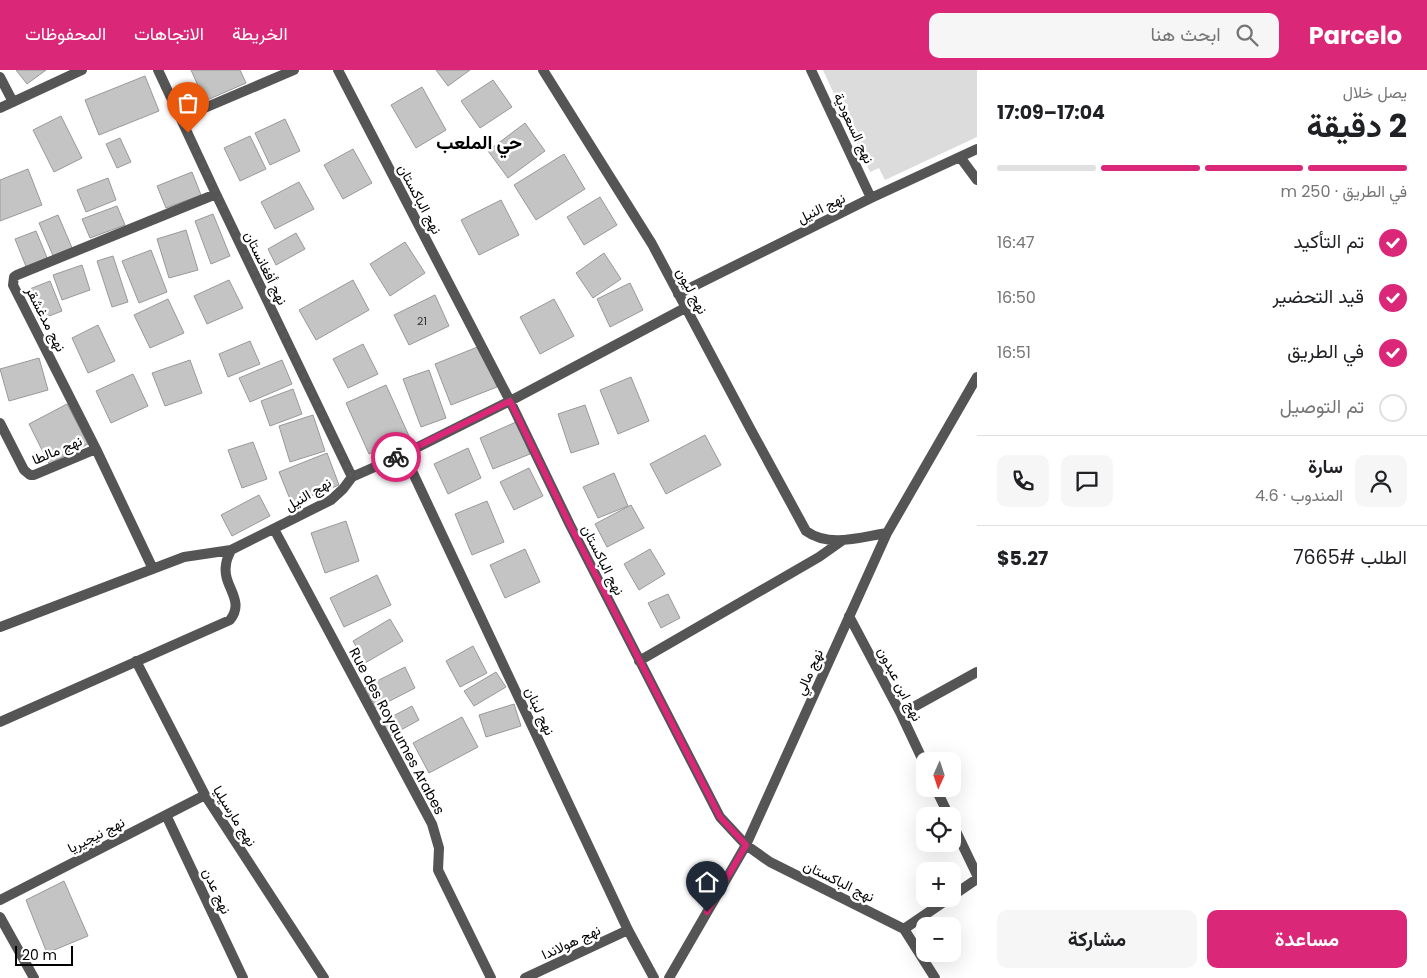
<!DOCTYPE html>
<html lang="ar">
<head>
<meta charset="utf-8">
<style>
  body { margin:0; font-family:Poppins,Vazirmatn,sans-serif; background:#f6f6f6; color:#202124; direction:rtl; height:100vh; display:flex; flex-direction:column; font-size:19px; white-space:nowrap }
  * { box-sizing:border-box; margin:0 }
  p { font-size:16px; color:#757577 }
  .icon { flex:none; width:28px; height:28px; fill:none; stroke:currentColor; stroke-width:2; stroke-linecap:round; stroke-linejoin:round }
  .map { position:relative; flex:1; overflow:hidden; direction:ltr }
  .drawer { display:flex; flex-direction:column; background:#fff; width:450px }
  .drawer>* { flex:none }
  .needle { width:32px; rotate:183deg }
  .tools { position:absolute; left:916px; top:682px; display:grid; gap:10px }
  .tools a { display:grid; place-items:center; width:45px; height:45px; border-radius:10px; background:#fff; box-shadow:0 5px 20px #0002; font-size:25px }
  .scale { position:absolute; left:15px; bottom:12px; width:58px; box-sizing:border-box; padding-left:5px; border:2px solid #000; border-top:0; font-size:14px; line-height:18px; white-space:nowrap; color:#000; -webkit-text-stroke:4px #fff; paint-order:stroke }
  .pin { position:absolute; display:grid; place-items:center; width:42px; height:42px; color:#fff; margin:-51px -21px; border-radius:50% 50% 50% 0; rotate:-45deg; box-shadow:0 0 5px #0007 }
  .pin .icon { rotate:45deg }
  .courier { position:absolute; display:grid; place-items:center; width:50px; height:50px; margin:-25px; border:4px solid #db2777; border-radius:50%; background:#fff; color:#222; box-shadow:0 1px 6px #0007 }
  .head em { font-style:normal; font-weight:700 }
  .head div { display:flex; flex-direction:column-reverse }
  .head { display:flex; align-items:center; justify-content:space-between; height:85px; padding:0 20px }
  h1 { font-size:32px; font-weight:700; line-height:38px }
  .bar { display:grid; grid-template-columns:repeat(4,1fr); gap:8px 5px; align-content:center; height:60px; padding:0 20px }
  .bar i { height:6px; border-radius:4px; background:#e0e0e0 }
  .bar .selected { background:#db2777 }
  .bar p { grid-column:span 4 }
  .line { display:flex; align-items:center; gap:12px; padding:0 20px; border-top:1px solid #e0e0e0 }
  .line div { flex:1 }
  .round { display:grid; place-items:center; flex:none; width:52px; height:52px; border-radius:10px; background:#f6f6f6 }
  ol { padding:0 20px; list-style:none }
  li { display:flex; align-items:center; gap:15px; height:55px }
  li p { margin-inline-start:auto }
  li .icon { padding:5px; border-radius:50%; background:#db2777; color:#fff; stroke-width:4 }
  li:last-child { color:#757577 }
  li i { width:28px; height:28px; border:2px solid #e0e0e0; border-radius:50% }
  .primary-button { display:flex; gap:10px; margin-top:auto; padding:10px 20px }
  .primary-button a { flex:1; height:58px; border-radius:10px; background:#db2777; color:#fff; font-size:20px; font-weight:700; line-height:58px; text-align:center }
  .primary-button a+a { background:#f6f6f6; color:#202124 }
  header { display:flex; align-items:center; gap:30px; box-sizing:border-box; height:70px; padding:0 25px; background:#db2777; color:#fff }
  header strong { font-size:24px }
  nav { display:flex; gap:28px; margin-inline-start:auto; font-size:18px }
  .search { width:350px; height:45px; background:#f6f6f6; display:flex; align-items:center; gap:12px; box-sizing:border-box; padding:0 18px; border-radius:10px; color:#757577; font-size:19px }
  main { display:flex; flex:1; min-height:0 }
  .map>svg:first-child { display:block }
  .green { fill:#dcdcdc }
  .building { fill:#c4c4c4; stroke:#999 }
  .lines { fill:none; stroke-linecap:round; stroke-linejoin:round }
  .minor { stroke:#555; stroke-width:10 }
  .done { stroke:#595959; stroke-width:5; stroke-dasharray:0 9 }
  .route { stroke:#db2777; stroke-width:6 }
  .labels { text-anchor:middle; stroke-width:5; stroke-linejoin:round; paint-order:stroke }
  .number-label { font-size:11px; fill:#313131 }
  .street-label { font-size:14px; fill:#000; stroke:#fff }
  .district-label { font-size:19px; font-weight:bold; fill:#000; stroke:#fff }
</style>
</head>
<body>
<header>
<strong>Parcelo</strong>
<div class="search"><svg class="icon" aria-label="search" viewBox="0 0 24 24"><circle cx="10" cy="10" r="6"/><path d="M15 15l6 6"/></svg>ابحث هنا</div>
<nav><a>الخريطة</a><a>الاتجاهات</a><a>المحفوظات</a></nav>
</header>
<main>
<section class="drawer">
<div class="head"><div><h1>2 دقيقة</h1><p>يصل خلال</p></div><em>17:04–17:09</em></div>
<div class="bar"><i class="selected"></i><i class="selected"></i><i class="selected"></i><i></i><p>في الطريق · 250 m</p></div>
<ol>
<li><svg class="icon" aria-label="check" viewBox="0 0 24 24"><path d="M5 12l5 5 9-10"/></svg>تم التأكيد<p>16:47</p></li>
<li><svg class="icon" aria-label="check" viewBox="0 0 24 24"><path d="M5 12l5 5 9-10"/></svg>قيد التحضير<p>16:50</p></li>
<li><svg class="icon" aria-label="check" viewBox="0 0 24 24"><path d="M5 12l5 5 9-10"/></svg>في الطريق<p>16:51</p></li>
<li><i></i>تم التوصيل</li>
</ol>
<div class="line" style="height:90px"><a class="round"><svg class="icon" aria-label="person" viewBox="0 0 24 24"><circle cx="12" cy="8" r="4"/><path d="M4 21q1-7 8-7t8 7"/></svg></a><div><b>سارة</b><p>المندوب · 4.6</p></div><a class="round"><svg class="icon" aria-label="chat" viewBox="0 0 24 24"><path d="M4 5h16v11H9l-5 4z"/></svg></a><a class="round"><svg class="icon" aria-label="phone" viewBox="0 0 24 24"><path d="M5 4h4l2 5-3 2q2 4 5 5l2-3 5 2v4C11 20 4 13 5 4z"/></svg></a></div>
<div class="line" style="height:65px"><div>الطلب #7665</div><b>$5.27</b></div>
<div class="primary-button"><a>مساعدة</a><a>مشاركة</a></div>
</section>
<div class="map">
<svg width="977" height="908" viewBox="0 0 977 908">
  <rect width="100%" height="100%" fill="#fff"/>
  <!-- green -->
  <path class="green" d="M823,0H977V67L885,110L879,98L870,102Z"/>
  <!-- building -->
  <path class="building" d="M16,0H46L27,14Z
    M191,0H240L246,13L205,31Z
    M436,0H470L448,16Z
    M145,6L159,41L99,65L85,30Z
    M493,10L512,37L480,58L461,31Z
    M422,17L446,60L416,78L391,35Z
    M61,46L82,88L54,102L33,60Z
    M285,49L300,81L270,95L255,63Z
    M525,53L545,81L508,108L488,81Z
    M250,66L266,99L240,111L224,78Z
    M120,68L131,92L117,98L106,74Z
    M353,79L372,113L343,129L324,95Z
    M564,84L585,119L536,150L514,115Z
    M28,99L42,135L0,151V110Z
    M192,102L201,125L166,138L157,116Z
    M108,108L116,130L86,142L77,120Z
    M299,112L314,139L275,159L261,132Z
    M600,127L617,155L584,175L567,147Z
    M501,130L519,165L479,185L461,150Z
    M117,136L125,155L90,168L82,149Z
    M213,144L230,186L211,194L195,151Z
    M58,145L73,180L54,188L39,153Z
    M186,160L198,200L169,208L157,169Z
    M36,161L48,190L27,199L15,169Z
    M296,163L305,179L276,195L268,179Z
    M405,172L425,203L390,226L370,194Z
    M151,180L167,222L139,233L122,191Z
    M604,183L621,209L593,228L576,203Z
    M113,186L128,232L112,237L97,191Z
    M82,195L90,220L62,230L53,205Z
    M229,210L243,238L207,254L194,226Z
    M353,210L369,240L316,270L299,240Z
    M50,211L62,241L39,250L27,220Z
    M630,213L643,240L610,257L597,229Z
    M435,225L449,256L409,275L394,245Z
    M168,229L184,263L150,278L134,245Z
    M554,229L574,266L540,284L520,247Z
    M98,255L115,291L88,303L72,268Z
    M250,271L260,294L228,307L219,284Z
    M363,274L378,304L348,318L333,289Z
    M480,276L497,317L451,335L435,294Z
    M39,288L48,320L9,331L0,299Z
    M190,290L202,323L165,336L152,303Z
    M282,290L292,314L250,332L239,308Z
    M429,300L446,348L421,357L403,309Z
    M133,304L148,336L111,353L96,321Z
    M631,307L649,351L618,364L600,320Z
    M386,315L409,366L369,384L346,333Z
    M293,319L302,344L270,356L261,331Z
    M67,334L88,374L49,394L29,354Z
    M585,335L599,374L571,383L558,344Z
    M313,345L325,381L290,392L279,356Z
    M516,352L530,384L493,399L480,368Z
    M705,365L721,395L666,424L650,394Z
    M253,372L267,409L242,418L228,380Z
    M468,378L481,408L448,424L434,394Z
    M327,383L339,415L292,434L279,402Z
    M529,398L543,426L514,440L500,412Z
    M614,403L628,436L598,448L583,417Z
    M259,425L270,446L232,466L221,445Z
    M487,431L504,472L472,485L455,444Z
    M631,435L644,458L607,477L595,454Z
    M346,451L359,491L325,503L311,463Z
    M525,479L540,512L505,528L490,495Z
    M650,479L665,504L639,520L624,494Z
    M377,505L391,535L344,557L330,528Z
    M668,524L680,548L661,558L648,533Z
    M390,549L403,571L365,593L353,571Z
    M473,576L487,603L460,617L446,591Z
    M405,597L415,618L376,638L365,617Z
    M496,602L506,617L474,636L464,621Z
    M514,634L521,656L486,667L479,645Z
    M412,636L419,650L390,666L382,652Z
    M462,647L478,677L429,703L413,673Z
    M64,811L88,866L47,883L26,830Z"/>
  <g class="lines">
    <!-- minor -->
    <path class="minor" d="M158,0L216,124L352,407
      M338,0L510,331L570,455L720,747L746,775L770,792L904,859L935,908
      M543,0L652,174L751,360L806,461C829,478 861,467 887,463
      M811,0L871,128
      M0,7L13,32
      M0,38L82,0
      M181,48L294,0
      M960,87L977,110
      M678,224L871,128L977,79
      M0,353L24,400L30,405H34L96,379
      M404,384L628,860L654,908
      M274,459L432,754L439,778L438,800L491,908
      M153,499L96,379L13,215L14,207L17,205L216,124
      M849,546L901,644L925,695
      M0,557L184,487L231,480
      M136,591L205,725L324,908
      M639,591L819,487L843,470
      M901,644L977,602
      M0,652L230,550C246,530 222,516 226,495C226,490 229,485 231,480L331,430L343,419L352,407L404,384L510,331L685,238
      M936,719L949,746
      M166,745L243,908
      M952,753L977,805
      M952,826L977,809
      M0,830L205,725
      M0,847L34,908
      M904,859L948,829
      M525,908L628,860
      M669,908L746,775L887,463L977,307"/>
  </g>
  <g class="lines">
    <!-- done -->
    <path class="done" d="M188,63L352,407L396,387"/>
    <!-- route -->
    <path class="route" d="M396,387L510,331L570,455L720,747L746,775L707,842"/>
  </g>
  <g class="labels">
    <!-- number labels -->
    <g class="number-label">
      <text x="422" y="255">21</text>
    </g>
    <!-- street labels -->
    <g class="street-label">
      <text transform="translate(854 58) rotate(65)" y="5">نهج السعودية</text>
      <text transform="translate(420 129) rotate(62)" y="5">نهج الباكستان</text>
      <text transform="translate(821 138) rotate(-26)" y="5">نهج النيل</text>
      <text transform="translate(266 198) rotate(64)" y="5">نهج أفغانستان</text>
      <text transform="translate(692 221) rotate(62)" y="5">نهج ليون</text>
      <text transform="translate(46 249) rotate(63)" y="5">نهج مدغشقر</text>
      <text transform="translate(57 380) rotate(-23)" y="5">نهج مالطا</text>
      <text transform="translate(308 424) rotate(-31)" y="5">نهج النيل</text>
      <text transform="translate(603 490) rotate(63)" y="5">نهج الباكستان</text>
      <text transform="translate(809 602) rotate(-66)" y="5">نهج مالي</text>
      <text transform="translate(900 614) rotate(63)" y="5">نهج ابن عبدون</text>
      <text transform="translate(540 641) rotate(65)" y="5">نهج لبنان</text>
      <text transform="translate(397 661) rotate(62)" y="5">Rue des Royaumes Arabes</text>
      <text transform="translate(235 746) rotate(58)" y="5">نهج مارسيليا</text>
      <text transform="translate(96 765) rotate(-27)" y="5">نهج نيجيريا</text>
      <text transform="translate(839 811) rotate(26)" y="5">نهج الباكستان</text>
      <text transform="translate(217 821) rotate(65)" y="5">نهج عدن</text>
      <text transform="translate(571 872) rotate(-25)" y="5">نهج هولاندا</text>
    </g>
    <!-- district labels -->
    <g class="district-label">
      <text x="479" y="79">حي الملعب</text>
    </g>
  </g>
</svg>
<div class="tools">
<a><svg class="needle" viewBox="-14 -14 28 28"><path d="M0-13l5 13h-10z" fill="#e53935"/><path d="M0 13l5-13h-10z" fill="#757577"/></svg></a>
<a><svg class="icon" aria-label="locate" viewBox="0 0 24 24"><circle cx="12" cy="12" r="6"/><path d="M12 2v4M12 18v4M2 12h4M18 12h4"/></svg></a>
<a>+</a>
<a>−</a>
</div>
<div class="scale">20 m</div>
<div class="pin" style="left:188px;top:63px;background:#ea580c"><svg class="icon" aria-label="bag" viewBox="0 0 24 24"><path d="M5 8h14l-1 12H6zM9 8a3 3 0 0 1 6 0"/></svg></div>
<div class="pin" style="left:707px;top:842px;background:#1f2937"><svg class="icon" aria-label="home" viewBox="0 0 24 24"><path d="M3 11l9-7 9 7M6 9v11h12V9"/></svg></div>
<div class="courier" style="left:396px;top:387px"><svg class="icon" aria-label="bike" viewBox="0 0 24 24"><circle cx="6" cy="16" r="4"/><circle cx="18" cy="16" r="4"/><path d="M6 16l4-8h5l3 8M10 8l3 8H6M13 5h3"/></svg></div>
</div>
</main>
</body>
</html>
